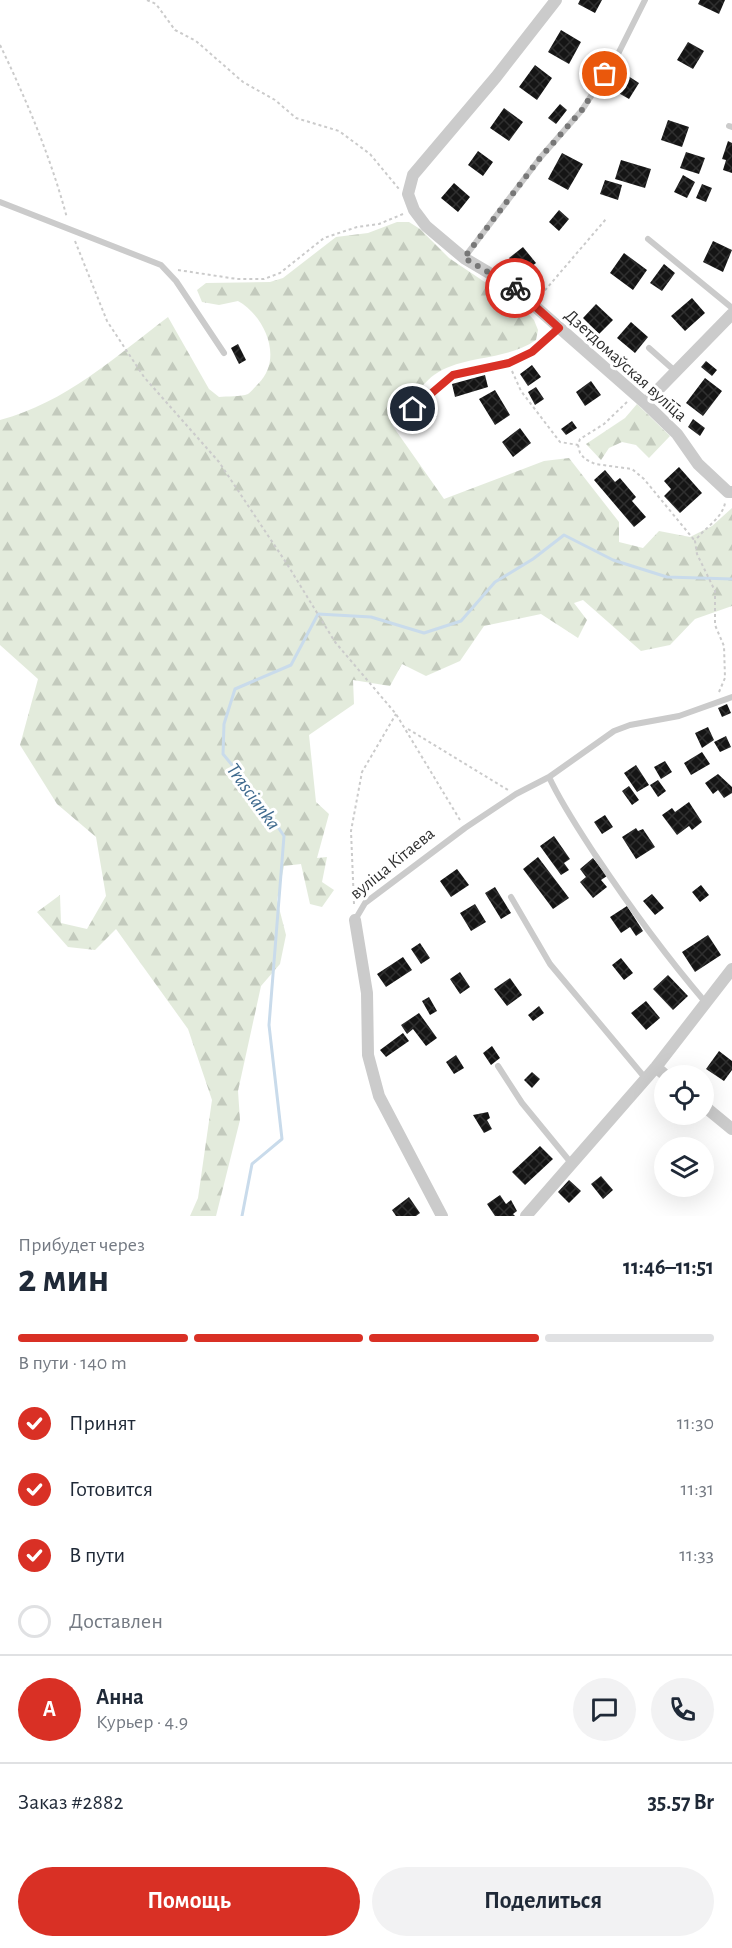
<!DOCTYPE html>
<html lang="ru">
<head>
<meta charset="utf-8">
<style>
  body { margin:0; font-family:"Alegreya Sans",sans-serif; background:#f2f2f3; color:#1f2937; height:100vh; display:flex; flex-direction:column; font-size:22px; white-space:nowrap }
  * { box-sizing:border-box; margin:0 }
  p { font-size:20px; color:#747a83 }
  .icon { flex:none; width:33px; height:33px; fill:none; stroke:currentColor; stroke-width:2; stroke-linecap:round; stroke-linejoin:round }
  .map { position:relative; height:1216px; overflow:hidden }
  .side { display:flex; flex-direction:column; background:#fff; flex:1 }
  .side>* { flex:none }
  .buttons { position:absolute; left:654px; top:1065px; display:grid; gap:12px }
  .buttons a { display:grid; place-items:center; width:60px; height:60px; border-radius:50%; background:#fff; box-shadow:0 6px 24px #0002; font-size:30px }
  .pin { position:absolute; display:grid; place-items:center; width:51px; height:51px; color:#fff; margin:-26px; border:3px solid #fff; border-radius:50%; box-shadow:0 2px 6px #0007 }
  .courier { position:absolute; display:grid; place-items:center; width:60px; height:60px; margin:-30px; border:4px solid #d93025; border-radius:50%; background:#fff; color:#222; box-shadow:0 2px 8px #0007 }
  .headline em { font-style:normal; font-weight:600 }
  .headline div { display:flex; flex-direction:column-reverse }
  .headline { display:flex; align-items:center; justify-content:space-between; height:102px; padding:0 18px }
  h1 { font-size:39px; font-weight:600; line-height:45px }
  .bar { display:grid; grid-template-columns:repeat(4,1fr); gap:9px 6px; align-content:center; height:72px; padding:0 18px }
  .bar i { height:8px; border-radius:4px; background:#e0e1e3 }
  .bar .current { background:#d93025 }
  .bar p { grid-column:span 4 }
  .line { display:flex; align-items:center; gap:15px; padding:0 18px; border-top:2px solid #e0e1e3 }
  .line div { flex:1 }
  .round { display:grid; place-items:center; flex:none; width:63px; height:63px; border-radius:32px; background:#f2f2f3 }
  ol { padding:0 18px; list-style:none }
  li { display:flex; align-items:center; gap:18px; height:66px }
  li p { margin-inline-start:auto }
  li .icon { padding:6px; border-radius:50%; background:#d93025; color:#fff; stroke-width:4 }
  li:last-child { color:#747a83 }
  li i { width:33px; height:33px; border:3px solid #e0e1e3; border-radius:50% }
  .button { display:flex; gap:12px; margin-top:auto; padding:12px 18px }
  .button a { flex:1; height:69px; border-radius:36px; background:#d93025; color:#fff; font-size:24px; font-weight:600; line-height:69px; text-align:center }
  .button a+a { background:#f2f2f3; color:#1f2937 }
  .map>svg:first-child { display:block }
  .forest { fill:url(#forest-firs) }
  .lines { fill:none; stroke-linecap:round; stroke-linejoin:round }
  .stream { stroke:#c9dbeb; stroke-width:3 }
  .building { fill:url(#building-cross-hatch) }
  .path { stroke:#cbcbcb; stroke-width:2; stroke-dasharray:3 3; stroke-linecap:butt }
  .lane { stroke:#cbcbcb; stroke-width:6 }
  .street { stroke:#cbcbcb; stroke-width:12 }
  .done { stroke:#777; stroke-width:6; stroke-dasharray:0 10.8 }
  .route { stroke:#d93025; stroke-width:8 }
  .labels { text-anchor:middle; stroke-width:6; stroke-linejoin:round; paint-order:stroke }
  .street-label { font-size:18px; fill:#2e2e2e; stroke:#fff }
  .water-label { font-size:20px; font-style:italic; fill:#3f6a8e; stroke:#fff }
</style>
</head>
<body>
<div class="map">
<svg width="732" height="1216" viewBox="0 0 732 1216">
  <defs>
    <pattern id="forest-firs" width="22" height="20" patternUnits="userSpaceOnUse" patternTransform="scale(1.5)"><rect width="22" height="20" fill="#e3ebdc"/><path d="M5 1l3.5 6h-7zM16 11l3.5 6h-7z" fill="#c3cabd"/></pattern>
    <pattern id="building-cross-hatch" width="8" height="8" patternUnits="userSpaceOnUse" patternTransform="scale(1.5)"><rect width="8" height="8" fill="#151515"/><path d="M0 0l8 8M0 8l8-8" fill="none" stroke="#2f2f2f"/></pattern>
  </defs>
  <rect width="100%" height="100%" fill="#fff"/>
  <!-- forest -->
  <path class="forest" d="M397,222H409L420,229L449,258L522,307L534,320L538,330L536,340C504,362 464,354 434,375C420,385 404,411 392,425L444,499L544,461L569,458L619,522V542L643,548L659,531L690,537L712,526L732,508V606L695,619L670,645L641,651L583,600L574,603L587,620L578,638L541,614L484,626L460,661L426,676L402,664L390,686L353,680L354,704L309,735L316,802L329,814L317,858L327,857L322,882L334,890L322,907L310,904L301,864L284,866L277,900L286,935L280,964L261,986L238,1091L240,1120L216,1216H190L198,1198L212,1100L188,1029L116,929L95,950L68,947L37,912L60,895L61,923L87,929L106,896L96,837L57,804L20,745L38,679L0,645V420C65,403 115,357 168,317L209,389L219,397C227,396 241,397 248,394C251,392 255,387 258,384C284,359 265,316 238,301L219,305L202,302L197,290L206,283L270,282L283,278L336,237L368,233Z
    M637,404L670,436L649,458L636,445L622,442L609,448L601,460L586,444L625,418Z"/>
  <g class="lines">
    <!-- stream -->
    <path class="stream" d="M242,1216L252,1164L282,1139L269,1025L284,836L255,793L223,754L224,724L235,689L291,665L318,614L371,617L424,633L461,621L495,582L533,559L564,535L613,560L667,577L732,579"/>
  </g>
  <!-- building -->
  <path class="building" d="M580,0H602L595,13L578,4Z
    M700,0H725L719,14L698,4Z
    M561,30L581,42L569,64L548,52Z
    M688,42L704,51L693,69L677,60Z
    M535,65L552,78L537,100L519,87Z
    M625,74L639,83L629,99L615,91Z
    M560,104L567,110L556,124L548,118Z
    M504,108L523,122L509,141L490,128Z
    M668,120L689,127L682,147L661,140Z
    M728,141L732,143V173L723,170L726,160L722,159Z
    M478,151L493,162L483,176L468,165Z
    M686,152L705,158L699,174L680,168Z
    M562,153L583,164L568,190L548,179Z
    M621,160L651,169L645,188L615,179Z
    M683,175L695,182L687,198L674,192Z
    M605,180L622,185L618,200L600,194Z
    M454,183L470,197L458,212L441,198Z
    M702,184L712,188L706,202L696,198Z
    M559,210L569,219L559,231L549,222Z
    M713,241L732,250L723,272L703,262Z
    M523,247L536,263L522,274L509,258Z
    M624,253L647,270L633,290L610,273Z
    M664,264L675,273L662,291L650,283Z
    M692,298L705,313L685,331L671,316Z
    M596,304L613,320L599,334L583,318Z
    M631,322L648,337L635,353L617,338Z
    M238,344L246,360L239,364L231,348Z
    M706,361L717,370L712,376L701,367Z
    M532,365L541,377L528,386L520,374Z
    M485,375L488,387L455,397L452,384Z
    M705,378L722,391L703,416L686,403Z
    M591,381L601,395L585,406L576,392Z
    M536,387L544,399L535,405L528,392Z
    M495,390L510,415L495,425L479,399Z
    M671,398L681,406L674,413L665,406Z
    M430,407L437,416L426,425L419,416Z
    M693,419L705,428L700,436L688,427Z
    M572,421L577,428L566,435L561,429Z
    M520,428L531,443L513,457L502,442Z
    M679,467L702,493L680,513L664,496L671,489L664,481Z
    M605,470L615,482L620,478L636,497L632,501L646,517L634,527L594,480Z
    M727,704L731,713L722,717L718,708Z
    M708,727L714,740L702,748L695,733Z
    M726,736L731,747L720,752L714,742Z
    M702,752L710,764L691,775L684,763Z
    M665,761L672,772L661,779L654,767Z
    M636,765L649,785L637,792L624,773Z
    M718,774L732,787V793L724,798L718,790L713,794L705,783Z
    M658,780L666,791L658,797L650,785Z
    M629,786L639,800L632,805L622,791Z
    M689,802L702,822L692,830L689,826L677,835L662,815L672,808L675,812Z
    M605,815L613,827L602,834L594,822Z
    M636,828L638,831L643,829L655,847L636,859L622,837Z
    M554,836L570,859L564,863L569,870L561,875L540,846Z
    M538,857L569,898L553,909L523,869Z
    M593,858L607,876L601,880L607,887L593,898L580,882L586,877L580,869Z
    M457,869L469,885L451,897L440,881Z
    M701,885L709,895L700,902L692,892Z
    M495,887L511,913L501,919L485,893Z
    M652,894L664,908L655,915L643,901Z
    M475,904L486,922L471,931L460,913Z
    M627,906L643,931L636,936L630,927L621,933L610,917Z
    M708,935L721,955L695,972L682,952Z
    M420,943L430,958L421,964L411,949Z
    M403,957L412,970L386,987L377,974Z
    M621,958L633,973L624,980L612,965Z
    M460,972L470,987L460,994L450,979Z
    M668,975L688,996L673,1010L653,989Z
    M510,978L522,995L507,1006L494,989Z
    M429,997L437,1011L430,1015L422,1001Z
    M646,1001L660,1018L646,1030L631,1013Z
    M539,1006L544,1013L533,1021L528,1015Z
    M419,1013L437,1038L426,1046L413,1029L407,1034L401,1025Z
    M403,1033L409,1041L386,1057L380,1050Z
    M492,1046L500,1058L491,1065L483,1053Z
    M719,1051L732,1061V1070L724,1081L706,1069Z
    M456,1055L464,1068L454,1074L446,1062Z
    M532,1072L540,1079L532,1088L524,1080Z
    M488,1112L490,1118L487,1120L492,1129L484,1133L473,1115Z
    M540,1146L553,1159L525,1185L512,1172Z
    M601,1176L613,1190L603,1199L591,1184Z
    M569,1180L581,1191L569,1203L558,1192Z
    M500,1195L506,1204L511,1200L517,1211L513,1214L515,1216H495L487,1204Z
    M409,1197L420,1213L416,1216H396L392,1210Z"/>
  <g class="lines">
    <!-- path -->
    <path class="path" d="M147,0L156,4L175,30L196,41L243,82L275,100L296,118L339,131L370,154L399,189
      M0,45C27,101 51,158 67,218
      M75,241L107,321L144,377L219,462L287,564L335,642L396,714L460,820
      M178,270L237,279H264L280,273L324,238L357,227L379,224L403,214
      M541,295L606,219
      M512,371L521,391L560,442L578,445
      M627,402L604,424L580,439L578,445L580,453L585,459L595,464L632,469L644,479L695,541
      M719,692L725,678L724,646L715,625V591L697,554L695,541C704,528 722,519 725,503
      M408,729L508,790
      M354,904L351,831L362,772L396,714"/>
    <!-- lane -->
    <path class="lane" d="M729,126L732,127
      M0,202L161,265L176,281L224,353
      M648,239L732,308
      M464,258L540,158L582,110L617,56L645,0
      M649,348L675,371
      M413,409L453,375L509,363L532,352L559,328
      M549,777C562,805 579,830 596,856C630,907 666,956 706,1003
      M511,897L550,964L646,1079
      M355,920L365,903L465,828L516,794L549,777L614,731L630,725L679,716L732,697
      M498,1066L522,1103L572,1164"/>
    <!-- street -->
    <path class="street" d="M556,0L496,77L413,175L408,194L414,210L426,226L464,258L513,287L645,403L677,434L698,464L728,492H732
      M645,403L732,314
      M355,920L367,993L368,1055L379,1096L442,1216
      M656,1067L666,1076
      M704,1106L732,1129
      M526,1216L656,1067L732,969"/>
  </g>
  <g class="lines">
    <!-- done -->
    <path class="done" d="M515,288L464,258L540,158L582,110L605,74"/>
    <!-- route -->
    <path class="route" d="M413,409L453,375L509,363L532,352L559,328L515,288"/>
  </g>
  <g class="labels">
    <!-- street labels -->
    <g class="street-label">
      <text transform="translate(626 365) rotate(42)" y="6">Дзетдомаўская вуліца</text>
      <text transform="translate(392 863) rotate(-39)" y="6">вуліца Кітаева</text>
    </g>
    <!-- water labels -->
    <g class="water-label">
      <text transform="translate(254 796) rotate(54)" y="7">Trascianka</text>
    </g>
  </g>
</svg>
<div class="buttons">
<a><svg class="icon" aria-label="locate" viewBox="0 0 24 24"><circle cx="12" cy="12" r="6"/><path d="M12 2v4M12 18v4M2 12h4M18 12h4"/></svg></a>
<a><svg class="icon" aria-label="layers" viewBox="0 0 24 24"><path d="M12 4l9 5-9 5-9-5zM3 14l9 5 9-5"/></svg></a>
</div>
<div class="pin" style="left:605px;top:74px;background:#ea580c"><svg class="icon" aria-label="bag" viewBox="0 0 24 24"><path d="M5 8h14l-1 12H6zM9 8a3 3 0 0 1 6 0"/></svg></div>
<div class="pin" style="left:413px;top:409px;background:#1f2937"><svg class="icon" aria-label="home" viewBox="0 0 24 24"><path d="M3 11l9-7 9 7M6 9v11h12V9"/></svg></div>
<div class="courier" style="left:515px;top:288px"><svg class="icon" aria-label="bike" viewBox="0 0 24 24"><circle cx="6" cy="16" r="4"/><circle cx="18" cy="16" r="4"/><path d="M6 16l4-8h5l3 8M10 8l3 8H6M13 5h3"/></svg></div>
</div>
<section class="side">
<div class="headline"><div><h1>2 мин</h1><p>Прибудет через</p></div><em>11:46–11:51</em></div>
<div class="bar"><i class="current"></i><i class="current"></i><i class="current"></i><i></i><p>В пути · 140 m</p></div>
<ol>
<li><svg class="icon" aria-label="check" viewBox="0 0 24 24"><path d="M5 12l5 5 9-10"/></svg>Принят<p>11:30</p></li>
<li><svg class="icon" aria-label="check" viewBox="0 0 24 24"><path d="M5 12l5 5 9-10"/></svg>Готовится<p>11:31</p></li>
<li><svg class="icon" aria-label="check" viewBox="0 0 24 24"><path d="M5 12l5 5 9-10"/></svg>В пути<p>11:33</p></li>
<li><i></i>Доставлен</li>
</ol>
<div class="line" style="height:108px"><b class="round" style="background:#d93025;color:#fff">А</b><div><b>Анна</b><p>Курьер · 4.9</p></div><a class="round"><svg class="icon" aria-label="chat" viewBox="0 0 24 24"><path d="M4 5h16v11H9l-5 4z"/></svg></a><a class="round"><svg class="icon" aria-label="phone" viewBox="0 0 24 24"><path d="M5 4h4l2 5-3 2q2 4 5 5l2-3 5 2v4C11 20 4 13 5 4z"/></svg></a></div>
<div class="line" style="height:78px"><div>Заказ #2882</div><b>35.57 Br</b></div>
<div class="button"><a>Помощь</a><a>Поделиться</a></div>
</section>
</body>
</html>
